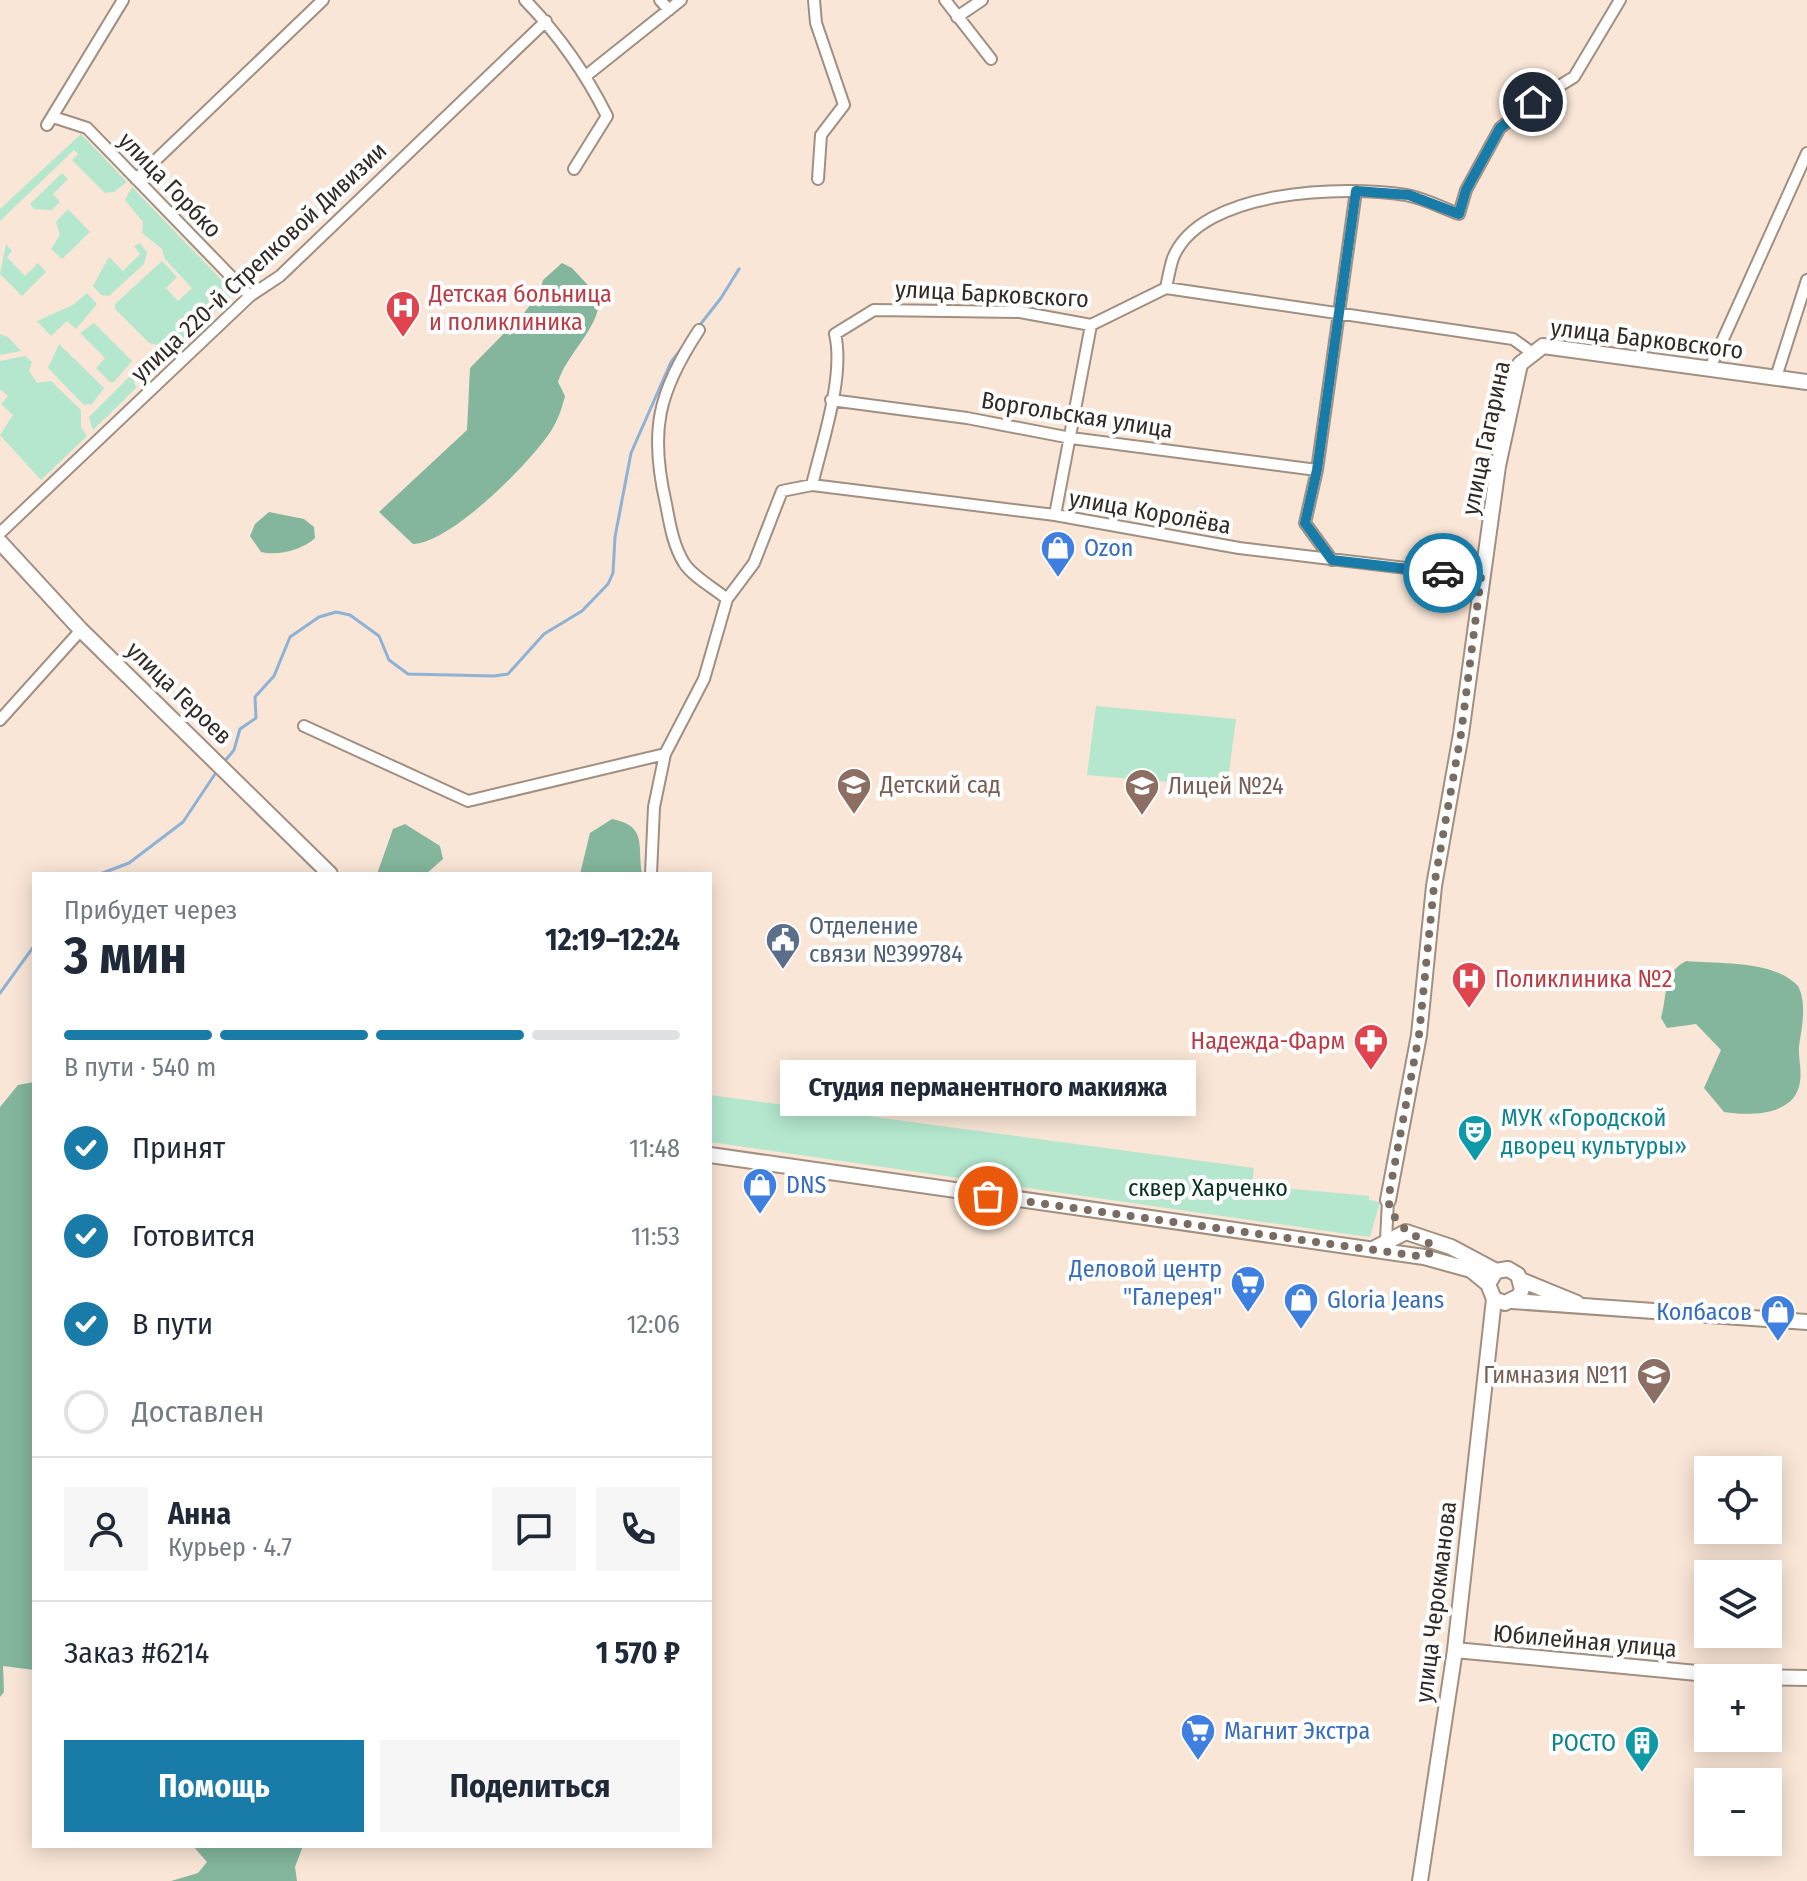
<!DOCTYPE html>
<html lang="ru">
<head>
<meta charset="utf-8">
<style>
  body { margin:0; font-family:"Fira Sans Condensed",sans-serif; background:#f6f6f7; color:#1f2937; height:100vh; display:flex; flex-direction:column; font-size:30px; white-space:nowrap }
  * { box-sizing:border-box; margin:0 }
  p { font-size:26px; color:#747a83 }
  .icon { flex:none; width:44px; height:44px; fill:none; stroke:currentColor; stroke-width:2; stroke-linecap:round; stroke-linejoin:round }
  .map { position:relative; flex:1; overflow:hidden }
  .panel { position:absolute; left:32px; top:872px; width:680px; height:976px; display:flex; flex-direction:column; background:#fff; border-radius:0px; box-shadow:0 4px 20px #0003 }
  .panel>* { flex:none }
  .buttons { position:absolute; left:1694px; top:1456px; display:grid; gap:16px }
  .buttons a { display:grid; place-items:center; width:88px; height:88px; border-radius:0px; background:#fff; box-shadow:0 4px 20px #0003; font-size:40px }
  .pin { position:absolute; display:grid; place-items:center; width:68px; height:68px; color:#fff; margin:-34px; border:4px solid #fff; border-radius:50%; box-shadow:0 2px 8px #0007 }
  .courier { position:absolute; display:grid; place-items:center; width:80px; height:80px; margin:-40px; border:6px solid #197ba7; border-radius:50%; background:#fff; color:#222; box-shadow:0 2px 10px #0007 }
  .bubble { position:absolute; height:56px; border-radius:0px; background:#fff; box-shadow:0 4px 20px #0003; font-size:26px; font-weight:700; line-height:56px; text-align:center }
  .head em { font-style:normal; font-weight:700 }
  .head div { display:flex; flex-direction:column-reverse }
  .head { display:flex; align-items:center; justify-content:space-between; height:136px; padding:0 32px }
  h1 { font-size:52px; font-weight:700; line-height:60px }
  .bar { display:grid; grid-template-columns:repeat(4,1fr); gap:12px 8px; align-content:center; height:96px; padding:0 32px }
  .bar i { height:10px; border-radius:6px; background:#e0e1e3 }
  .bar .active { background:#197ba7 }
  .bar p { grid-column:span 4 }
  .line { display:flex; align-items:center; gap:20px; padding:0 32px; border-top:2px solid #e0e1e3 }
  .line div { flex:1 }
  .round { display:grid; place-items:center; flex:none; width:84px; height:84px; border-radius:0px; background:#f6f6f7 }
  ol { padding:0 32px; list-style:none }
  li { display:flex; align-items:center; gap:24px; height:88px }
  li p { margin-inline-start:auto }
  li .icon { padding:8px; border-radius:50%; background:#197ba7; color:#fff; stroke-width:4 }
  li:last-child { color:#747a83 }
  li i { width:44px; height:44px; border:4px solid #e0e1e3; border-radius:50% }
  .action { display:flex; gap:16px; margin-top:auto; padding:16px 32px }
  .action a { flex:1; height:92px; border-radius:0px; background:#197ba7; color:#fff; font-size:32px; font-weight:700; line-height:92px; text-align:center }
  .action a+a { background:#f6f6f7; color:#1f2937 }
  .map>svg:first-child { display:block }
  .green { fill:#b4e7cd }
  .forest { fill:#83b69c }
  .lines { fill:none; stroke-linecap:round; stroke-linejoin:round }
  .stream { stroke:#8eb2d6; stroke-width:3 }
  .street-casing { stroke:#a18f81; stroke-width:14 }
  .secondary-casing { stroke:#a18f81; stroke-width:18 }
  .street { stroke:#fff; stroke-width:10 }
  .secondary { stroke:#fff; stroke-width:14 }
  .done { stroke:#786c63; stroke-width:8; stroke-dasharray:0 14.4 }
  .route { stroke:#197ba7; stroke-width:10 }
  .labels { text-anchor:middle; stroke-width:8; stroke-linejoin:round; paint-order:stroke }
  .street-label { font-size:24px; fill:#322a25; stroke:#fff }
  .health-label { font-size:24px; fill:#be3a42; stroke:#fff; text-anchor:start }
  .shop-label { font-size:24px; fill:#366cbe; stroke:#fff; text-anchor:start }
  .education-label { font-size:24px; fill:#785e54; stroke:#fff; text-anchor:start }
  .service-label { font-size:24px; fill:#4e5e75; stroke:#fff; text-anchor:start }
  .culture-label { font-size:24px; fill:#0d838f; stroke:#fff; text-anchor:start }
  .park-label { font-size:24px; fill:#053221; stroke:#fff }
</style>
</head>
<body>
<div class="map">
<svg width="1807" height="1881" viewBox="0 0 1807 1881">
  <rect width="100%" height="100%" fill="#f9e6d6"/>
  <!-- green -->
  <path class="green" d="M81,134L127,182L114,192L105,193L72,160L78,154L74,150L0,221V209Z
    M62,173L68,179L53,194L60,202L52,210L34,209L30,204Z
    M132,187L234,293L172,353L167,347L149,343L115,309V304L162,261L177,277L166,288L178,301L192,288L165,259L162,249L142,233L143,222L125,200Z
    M68,209L90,232L62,259L51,249L60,235L56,222Z
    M140,243L147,252L144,264L109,296L101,295L93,286L109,257L123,271L140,254L134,246Z
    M6,244L12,251L7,257L25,276L38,263L46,272L22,296L0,274Z
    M87,293L97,304L76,329L67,321L51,336L37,321L73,305Z
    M94,323L132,361L114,382H110L96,368L105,358L80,333Z
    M0,334L8,337L21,351L0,355Z
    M59,344L104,388L92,404L84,405L48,368Z
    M25,356L32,362L29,371L37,383L51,381L81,410V427L87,436L41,480L0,435L13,415L1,404L8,396L0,389V361Z
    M132,374L136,388L93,430L89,417Z
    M1096,706L1236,719L1227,787L1087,775Z
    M710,1095L1254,1168L1252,1185L1369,1196V1200L1380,1202L1370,1237L1354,1235L710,1142Z"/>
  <!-- forest -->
  <path class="forest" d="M562,263L572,268L599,297C601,327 567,353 558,382L565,396C562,408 558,420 551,431C530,463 451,543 413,544L379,512L467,430L470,368L524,313L540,292L543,280Z
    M269,512L304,519L314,527L315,538C302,550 278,556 261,552L250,536L255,524Z
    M612,819C648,826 637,846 642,874H580L590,833Z
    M405,824L440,846L443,859L426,874H377L393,829Z
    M1686,961C1719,964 1774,960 1798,986C1807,1003 1802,1027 1799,1046C1798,1057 1802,1070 1800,1082C1795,1116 1751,1116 1724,1112L1704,1088L1721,1050L1696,1024L1667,1028L1661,1018C1668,994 1662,974 1686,961Z
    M34,1082V1670L3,1666L4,1692L0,1697V1107L18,1085Z
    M193,1846H303L295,1867L297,1881H171L198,1873L207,1862Z"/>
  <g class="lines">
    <!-- stream -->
    <path class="stream" d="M224,762L234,750L240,729L256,718L255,697L274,676L290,637L319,617L336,612L350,615L379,636L389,660L408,674L494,676L508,674L544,634L582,611L608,584L613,573L615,537L631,453L671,362L721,298L739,269
      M100,874L129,863L183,822L217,771
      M0,993L34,946"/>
    <defs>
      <path id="street" d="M525,0C559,35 585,72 607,116L574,169
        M660,0L669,10
        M814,0L816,23L844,105L821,135L818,179
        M945,0L991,59
        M957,17L982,0
        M587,75L681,0
        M53,117L87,128L250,296
        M47,125L123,0
        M136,179L323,0
        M1166,288C1168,278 1170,267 1173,258C1201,189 1345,185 1406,195C1424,198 1442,208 1459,214L1466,190L1500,128L1533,102L1574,77L1620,0
        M699,330C658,392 649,431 666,504C670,525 673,545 684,563C693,577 714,588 727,599
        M1710,368L1807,153
        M1776,377L1807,280
        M831,400L967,418L1071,438L1317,470
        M812,485C822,443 845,376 835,334L874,310L1020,312L1091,325L1166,288L1513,339L1531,352
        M1055,515L1091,325
        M0,533L250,296L280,276L546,21
        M1332,560L1305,523L1317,470L1356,191
        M0,720L81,630
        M304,726L468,801L665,754
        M651,874L654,807L665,754L704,679L727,599L754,563L782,491L812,485L1055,515L1239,548L1481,577
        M1386,1240L1388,1200"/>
      <path id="secondary" d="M0,542L81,630L330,874
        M710,1155L1424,1257L1471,1270L1488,1284L1494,1299L1505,1303L1519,1296L1522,1289L1518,1275L1508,1269L1496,1271L1488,1284
        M1388,1200L1419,1035L1434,886L1461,734L1498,466L1520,364L1543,346L1807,382
        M1373,1249L1406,1232L1451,1247L1496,1271
        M1521,1280L1577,1303
        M1512,1301L1807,1322
        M1455,1650L1739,1677L1807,1678
        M1420,1881L1455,1650L1494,1299"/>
    </defs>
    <!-- street casing -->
    <use href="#street" class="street-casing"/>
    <!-- secondary casing -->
    <use href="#secondary" class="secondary-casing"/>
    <!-- street -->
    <use href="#street" class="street"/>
    <!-- secondary -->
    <use href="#secondary" class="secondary"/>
  </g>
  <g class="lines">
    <!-- done -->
    <path class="done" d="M988,1196L1424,1257L1433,1251L1431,1244C1408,1233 1394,1225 1388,1200L1419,1035L1434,886L1461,734L1481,577L1443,573"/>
    <!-- route -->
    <path class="route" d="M1443,573L1332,560L1305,523L1317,470L1356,191L1409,195L1459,214L1466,190L1500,128L1533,102"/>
  </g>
  <!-- icons -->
  <defs>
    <symbol id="hospital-pin" viewBox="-11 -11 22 30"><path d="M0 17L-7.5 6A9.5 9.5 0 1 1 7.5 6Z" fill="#e0444e" stroke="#fff"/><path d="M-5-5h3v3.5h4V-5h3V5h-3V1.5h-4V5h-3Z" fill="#fff"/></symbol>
    <symbol id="shop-pin" viewBox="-11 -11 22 30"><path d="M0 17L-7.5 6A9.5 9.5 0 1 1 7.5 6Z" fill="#3f7fe0" stroke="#fff"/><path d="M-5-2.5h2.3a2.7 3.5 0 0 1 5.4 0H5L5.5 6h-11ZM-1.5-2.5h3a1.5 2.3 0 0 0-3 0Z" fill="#fff"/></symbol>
    <symbol id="school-pin" viewBox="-11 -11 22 30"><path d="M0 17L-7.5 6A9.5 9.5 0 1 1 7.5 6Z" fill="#8d6e63" stroke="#fff"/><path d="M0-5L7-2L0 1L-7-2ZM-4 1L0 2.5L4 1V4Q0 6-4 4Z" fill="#fff"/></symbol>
    <symbol id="civic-pin" viewBox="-11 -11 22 30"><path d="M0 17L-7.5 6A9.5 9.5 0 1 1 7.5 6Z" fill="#5c6f8a" stroke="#fff"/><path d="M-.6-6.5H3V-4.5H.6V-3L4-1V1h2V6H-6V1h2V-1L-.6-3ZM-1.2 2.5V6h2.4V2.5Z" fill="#fff"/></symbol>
    <symbol id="pharmacy-pin" viewBox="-11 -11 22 30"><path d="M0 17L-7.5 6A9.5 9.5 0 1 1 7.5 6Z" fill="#e0444e" stroke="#fff"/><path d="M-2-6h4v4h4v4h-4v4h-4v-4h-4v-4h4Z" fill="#fff"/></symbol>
    <symbol id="theatre-pin" viewBox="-11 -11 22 30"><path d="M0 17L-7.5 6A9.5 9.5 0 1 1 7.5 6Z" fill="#0f9aa8" stroke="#fff"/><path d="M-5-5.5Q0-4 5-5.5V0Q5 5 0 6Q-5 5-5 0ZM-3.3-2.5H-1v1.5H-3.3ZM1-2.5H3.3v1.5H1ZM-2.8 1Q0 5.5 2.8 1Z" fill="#fff"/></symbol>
    <symbol id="supermarket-pin" viewBox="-11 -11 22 30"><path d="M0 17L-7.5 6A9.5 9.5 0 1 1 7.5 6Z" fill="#3f7fe0" stroke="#fff"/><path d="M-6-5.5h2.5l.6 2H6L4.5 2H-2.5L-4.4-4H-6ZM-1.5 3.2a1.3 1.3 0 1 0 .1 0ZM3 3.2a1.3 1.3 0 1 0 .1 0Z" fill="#fff"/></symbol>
    <symbol id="building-pin" viewBox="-11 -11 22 30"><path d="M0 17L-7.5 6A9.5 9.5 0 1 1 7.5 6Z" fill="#0f9aa8" stroke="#fff"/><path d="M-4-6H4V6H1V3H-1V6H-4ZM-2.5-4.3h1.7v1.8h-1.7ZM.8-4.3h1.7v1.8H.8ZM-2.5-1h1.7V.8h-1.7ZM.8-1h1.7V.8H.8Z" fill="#fff"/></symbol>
  </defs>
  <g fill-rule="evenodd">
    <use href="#hospital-pin" x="383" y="288" width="40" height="54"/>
    <use href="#shop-pin" x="1038" y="528" width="40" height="54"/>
    <use href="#school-pin" x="834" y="765" width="40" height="54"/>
    <use href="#school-pin" x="1122" y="766" width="40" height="54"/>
    <use href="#civic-pin" x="763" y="920" width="40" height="54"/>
    <use href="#hospital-pin" x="1449" y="959" width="40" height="54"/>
    <use href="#pharmacy-pin" x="1351" y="1021" width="40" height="54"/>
    <use href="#theatre-pin" x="1455" y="1112" width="40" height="54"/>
    <use href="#shop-pin" x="740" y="1165" width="40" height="54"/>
    <use href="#supermarket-pin" x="1228" y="1263" width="40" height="54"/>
    <use href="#shop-pin" x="1281" y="1280" width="40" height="54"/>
    <use href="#shop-pin" x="1758" y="1292" width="40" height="54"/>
    <use href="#school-pin" x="1634" y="1355" width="40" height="54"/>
    <use href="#supermarket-pin" x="1178" y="1711" width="40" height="54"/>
    <use href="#building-pin" x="1622" y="1723" width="40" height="54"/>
  </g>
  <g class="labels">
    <!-- street labels -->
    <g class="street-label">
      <text transform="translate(170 185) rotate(46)" y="8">улица Горбко</text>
      <text transform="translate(259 262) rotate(-43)" y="8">улица 220-й Стрелковой Дивизии</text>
      <text transform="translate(992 294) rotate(3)" y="8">улица Барковского</text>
      <text transform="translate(1647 339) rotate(7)" y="8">улица Барковского</text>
      <text transform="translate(1077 415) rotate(9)" y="8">Воргольская улица</text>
      <text transform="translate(1486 438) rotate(-78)" y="8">улица Гагарина</text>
      <text transform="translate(1150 512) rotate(10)" y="8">улица Королёва</text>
      <text transform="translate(179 693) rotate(44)" y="8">улица Героев</text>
      <text transform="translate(1436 1602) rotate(-83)" y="8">улица Черокманова</text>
      <text transform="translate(1585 1641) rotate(5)" y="8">Юбилейная улица</text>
    </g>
    <!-- health labels -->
    <g class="health-label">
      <text x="429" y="302">Детская больница<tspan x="429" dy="28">и поликлиника</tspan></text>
      <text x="1495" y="987">Поликлиника №2</text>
      <text x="1345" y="1049" text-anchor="end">Надежда-Фарм</text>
    </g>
    <!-- shop labels -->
    <g class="shop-label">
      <text x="1084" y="556">Ozon</text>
      <text x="786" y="1193">DNS</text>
      <text x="1222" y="1277" text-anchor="end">Деловой центр<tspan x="1222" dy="28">"Галерея"</tspan></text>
      <text x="1327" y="1308">Gloria Jeans</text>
      <text x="1752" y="1320" text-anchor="end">Колбасов</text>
      <text x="1224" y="1739">Магнит Экстра</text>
    </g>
    <!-- education labels -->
    <g class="education-label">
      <text x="880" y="793">Детский сад</text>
      <text x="1168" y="794">Лицей №24</text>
      <text x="1628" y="1383" text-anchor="end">Гимназия №11</text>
    </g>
    <!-- service labels -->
    <g class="service-label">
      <text x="809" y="934">Отделение<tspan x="809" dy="28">связи №399784</tspan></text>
    </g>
    <!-- culture labels -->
    <g class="culture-label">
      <text x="1501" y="1126">МУК «Городской<tspan x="1501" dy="28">дворец культуры»</tspan></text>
      <text x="1616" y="1751" text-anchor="end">РОСТО</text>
    </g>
    <!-- park labels -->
    <g class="park-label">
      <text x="1208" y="1196">сквер Харченко</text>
    </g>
  </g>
</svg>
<div class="buttons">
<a><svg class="icon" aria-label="locate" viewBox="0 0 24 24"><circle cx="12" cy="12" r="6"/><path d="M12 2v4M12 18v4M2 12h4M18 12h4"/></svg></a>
<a><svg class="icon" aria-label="layers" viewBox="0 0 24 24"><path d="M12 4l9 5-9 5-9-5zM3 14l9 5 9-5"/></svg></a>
<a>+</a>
<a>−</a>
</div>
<div class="pin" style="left:988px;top:1196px;background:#ea580c"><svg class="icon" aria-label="bag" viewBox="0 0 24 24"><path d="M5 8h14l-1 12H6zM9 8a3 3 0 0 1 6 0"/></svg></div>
<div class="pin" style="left:1533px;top:102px;background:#1f2937"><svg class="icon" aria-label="home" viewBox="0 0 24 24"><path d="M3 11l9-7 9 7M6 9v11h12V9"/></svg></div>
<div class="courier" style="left:1443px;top:573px"><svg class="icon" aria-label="car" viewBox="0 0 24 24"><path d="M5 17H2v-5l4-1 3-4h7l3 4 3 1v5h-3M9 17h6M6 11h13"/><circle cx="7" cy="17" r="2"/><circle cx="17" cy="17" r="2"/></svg></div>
<div class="bubble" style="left:780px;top:1060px;width:416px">Студия перманентного макияжа</div>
<section class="panel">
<div class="head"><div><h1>3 мин</h1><p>Прибудет через</p></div><em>12:19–12:24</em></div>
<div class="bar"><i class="active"></i><i class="active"></i><i class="active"></i><i></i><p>В пути · 540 m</p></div>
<ol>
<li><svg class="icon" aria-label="check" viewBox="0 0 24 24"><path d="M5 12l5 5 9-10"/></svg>Принят<p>11:48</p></li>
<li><svg class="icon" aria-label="check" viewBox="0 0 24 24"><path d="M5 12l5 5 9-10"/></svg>Готовится<p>11:53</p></li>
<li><svg class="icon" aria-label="check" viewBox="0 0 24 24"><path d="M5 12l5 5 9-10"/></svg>В пути<p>12:06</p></li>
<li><i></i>Доставлен</li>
</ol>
<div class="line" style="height:144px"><a class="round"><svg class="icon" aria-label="person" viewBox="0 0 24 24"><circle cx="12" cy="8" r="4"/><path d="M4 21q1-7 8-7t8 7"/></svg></a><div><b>Анна</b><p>Курьер · 4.7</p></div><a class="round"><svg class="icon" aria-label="chat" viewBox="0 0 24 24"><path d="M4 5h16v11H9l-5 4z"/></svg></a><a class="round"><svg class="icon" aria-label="phone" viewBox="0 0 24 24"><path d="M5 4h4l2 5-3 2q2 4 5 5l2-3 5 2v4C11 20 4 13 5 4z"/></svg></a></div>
<div class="line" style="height:104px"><div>Заказ #6214</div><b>1 570 ₽</b></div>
<div class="action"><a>Помощь</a><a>Поделиться</a></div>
</section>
</div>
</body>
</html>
